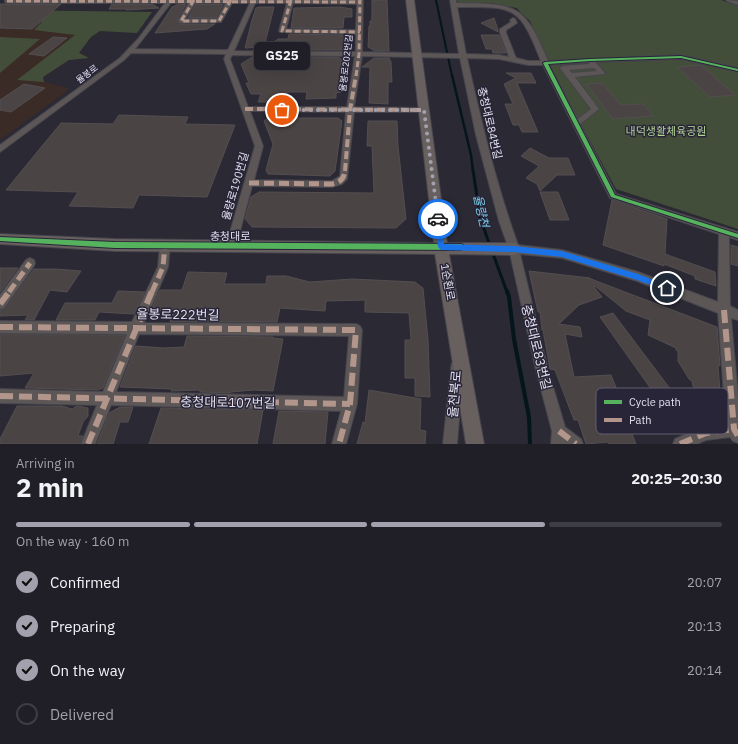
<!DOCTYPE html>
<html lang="en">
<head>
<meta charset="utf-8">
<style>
  body { margin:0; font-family:"IBM Plex Sans","Noto Sans KR",sans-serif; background:#2d2c33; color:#f1f3f6; height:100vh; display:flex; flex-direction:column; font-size:15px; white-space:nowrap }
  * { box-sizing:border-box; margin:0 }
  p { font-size:13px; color:#a2a2a7 }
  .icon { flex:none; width:22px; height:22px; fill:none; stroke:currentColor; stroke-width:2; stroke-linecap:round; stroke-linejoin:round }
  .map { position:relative; height:444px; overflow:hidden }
  .panel { display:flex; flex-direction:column; background:#201f27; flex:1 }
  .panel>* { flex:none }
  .pin { position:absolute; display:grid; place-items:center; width:34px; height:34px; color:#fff; margin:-17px; border:2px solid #fff; border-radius:50%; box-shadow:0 1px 4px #0007 }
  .courier { position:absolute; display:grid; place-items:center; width:40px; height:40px; margin:-20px; border:3px solid #1a73e8; border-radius:50%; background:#fff; color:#222; box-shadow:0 1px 5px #0007 }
  .bubble { position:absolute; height:28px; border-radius:6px; background:#201f27; box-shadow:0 4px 16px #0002,0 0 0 1px #3d3d44; font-size:13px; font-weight:800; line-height:28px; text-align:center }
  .overview em { font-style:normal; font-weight:800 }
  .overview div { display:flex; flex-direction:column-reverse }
  .overview { display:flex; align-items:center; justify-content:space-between; height:68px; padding:0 16px }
  h1 { font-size:26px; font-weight:800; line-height:30px }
  .bar { display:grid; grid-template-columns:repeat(4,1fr); gap:6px 4px; align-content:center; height:48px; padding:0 16px }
  .bar i { height:5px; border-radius:3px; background:#3d3d44 }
  .bar .selected { background:#a3a1ad }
  .bar p { grid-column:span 4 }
  ol { padding:0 16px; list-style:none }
  li { display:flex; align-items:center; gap:12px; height:44px }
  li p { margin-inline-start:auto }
  li .icon { padding:4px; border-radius:50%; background:#a3a1ad; color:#111; stroke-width:4 }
  li:last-child { color:#a2a2a7 }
  li i { width:22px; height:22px; border:2px solid #3d3d44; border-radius:50% }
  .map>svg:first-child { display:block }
  .education { fill:#3b2b26 }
  .green { fill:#434e3a }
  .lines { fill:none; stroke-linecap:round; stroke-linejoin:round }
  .stream-far3 { stroke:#04151c; stroke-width:2 }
  .stream-far2 { stroke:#04151c; stroke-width:2.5 }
  .stream-far1 { stroke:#04151c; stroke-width:3 }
  .stream { stroke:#04151c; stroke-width:4 }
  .building { fill:#4b4444; stroke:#534e50 }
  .minor-casing { stroke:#46444d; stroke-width:2 }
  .major-casing { stroke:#46444d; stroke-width:2 }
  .minor { fill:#5c5756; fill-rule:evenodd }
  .major { fill:#67605f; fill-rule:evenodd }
  .quiet-far3 { stroke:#b2968c; stroke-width:3; stroke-dasharray:6 3; stroke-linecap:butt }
  .quiet-far2 { stroke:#b2968c; stroke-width:4; stroke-dasharray:8 4; stroke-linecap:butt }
  .quiet-far1 { stroke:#b2968c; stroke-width:5; stroke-dasharray:10 5; stroke-linecap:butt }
  .quiet { stroke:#b2968c; stroke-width:6; stroke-dasharray:13 6; stroke-linecap:butt }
  .cycleway-casing { stroke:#282538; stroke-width:2 }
  .cycleway { fill:#56b35d; fill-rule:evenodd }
  .route { fill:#1a73e8 }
  .done { stroke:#a3a1ad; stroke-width:4; stroke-dasharray:0 7.2 }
  .labels { text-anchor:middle; stroke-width:3; stroke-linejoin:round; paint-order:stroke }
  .far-street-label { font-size:9px; fill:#e3e1ee; stroke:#282538 }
  .street-label { font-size:11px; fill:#e3e1ee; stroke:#282538 }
  .park-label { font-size:11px; fill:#b4d497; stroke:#282538 }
  .water-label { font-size:12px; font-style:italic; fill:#7acde8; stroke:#282538 }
  .near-street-label { font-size:13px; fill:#e3e1ee; stroke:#282538 }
  .key { fill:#282538; stroke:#605d6f; stroke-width:1 }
  .key-label { font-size:11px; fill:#e3e1ee }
</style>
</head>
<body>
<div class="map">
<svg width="738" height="444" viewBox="0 0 738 444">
  <rect width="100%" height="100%" fill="#2b2934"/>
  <!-- education -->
  <path class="education" d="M63,11L69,12L100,31L91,37L79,52L89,58L69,60L43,77L45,82L68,88L66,92L0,140V12Z"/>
  <!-- green -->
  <path class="green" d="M457,0H721L738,6V229L616,189L550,67L530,21L521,13L517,8L491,3H458Z
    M0,10L152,12L137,33L100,31L91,37L79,53L89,58L69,60L43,77L44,82L17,80L75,35L34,30L42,22L0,21Z
    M0,37L40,39L0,73Z"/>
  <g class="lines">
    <!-- stream-far3 -->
    <path class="stream-far3" d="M436,0L452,76"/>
    <!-- stream-far2 -->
    <path class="stream-far2" d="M452,75L471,155L473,171"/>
    <!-- stream-far1 -->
    <path class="stream-far1" d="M473,170L480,217L490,246
      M492,251L507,292"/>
    <!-- stream -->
    <path class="stream" d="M507,291L509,297L514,339L529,417L530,444"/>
  </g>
  <!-- building -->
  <path class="building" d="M372,0H387L389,51H375L368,47L369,26H370V21H372Z
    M0,4H61L32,29L0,28Z
    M112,4H152L159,8L126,10L127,9H109Z
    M179,4H186L177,20L180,24H215L207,29L155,33L172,7Z
    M196,4H223L216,18H188Z
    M260,7H274L264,47L245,48L252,20L256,8Z
    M340,7L352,9V17H344L343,28H291L294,8Z
    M494,18L498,30V32L481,23Z
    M289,34L342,35L350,39L349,46L343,50H263L278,39H288Z
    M481,35H499L506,53H493L492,49H486Z
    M53,37L67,38L44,56L29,54Z
    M252,57H338L347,63L346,81H341V92L336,93V98L306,99L307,92H288L286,102H258L261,94H251L246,83H249L241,64Z
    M374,58H389L391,62L392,82H388V104L369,103L370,67H362Z
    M701,65L735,95L710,97L677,67Z
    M506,73H531L536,83H517L538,132H522L519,125H513L505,104H513L504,84L516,78Z
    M602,83L621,105L643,104L653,116L613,119L586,84Z
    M24,84L45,88L11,112L0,110V100Z
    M119,115L188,117L185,124L235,125L207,197L139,195L133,208L69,206L78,192L6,190L61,123L113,124Z
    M269,117H297V118H338L342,121L335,171L330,176L268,174L266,170L273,144L264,121Z
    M368,121H397L398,146L406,219L396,228L252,227L245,219L251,197L259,192L374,193L372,146H367Z
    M530,148L549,158H568L575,175H557L540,191L537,184L526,178L539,166L521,156Z
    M540,192H558L569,220H550Z
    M612,200L667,219L665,254L715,272L716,286L695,279V276L664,264V266L603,245Z
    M731,245L738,247V266L731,264Z
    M0,268H18L0,292Z
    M34,269H56L81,271L67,292L50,290L34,320H25L28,315L0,316V310L5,309Z
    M529,271L590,278L591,279L717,327L720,366L718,365L720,392L715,390L721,416L698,410L692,381L689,379L678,361V351L676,350V348L648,335L650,320L626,311L595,286L594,287L602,297L579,305L559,324L580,327L582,337L565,334L574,377L611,375L623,405H617L624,423H628L636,444H609L608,442L586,444L578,420H574L555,370L550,369L543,330H542L540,312H538Z
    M188,272L227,273L224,284H266L267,276H286L310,282L352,279L415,282L423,288L428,340L430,397L415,396V378H405V340H411L409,313L365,312V300L326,301L325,311L280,308L277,322H170L174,311L151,310L160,290H182Z
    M118,291L145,292L134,314L99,312L95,320H56L65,303H112Z
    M613,313L671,390L667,392L686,418L668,425L649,398L656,396L600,317Z
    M0,334L125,335L103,388L98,390L25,388L34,373L0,376Z
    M187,336L273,337V338L283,339L273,391L254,390L231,392L230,393L200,392V390L171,391L172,389L120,387L136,346L163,348L184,347Z
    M369,390L421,399L420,430L426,431L425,444H357L363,422L365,423Z
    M17,406H62L72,409L77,406L88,408V416L83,422L78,436H83L80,444H0V439Z
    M120,407H133L128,422H120L113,444H97L109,413Z
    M161,408L263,410L257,444H149Z
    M279,411L328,412L325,444H273Z"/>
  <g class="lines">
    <defs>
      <path id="minor" d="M5,0H363L362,52L459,54L450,0H456V3C517,4 524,3 548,61L681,55L738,68V72L681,59L595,62L604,72V74L575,77L599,109L580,124L616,194L738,232V240L729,237L730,306L738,310V320L731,318L738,396V443L733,441L730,437L706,440L697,444H673L675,439L706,426L726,423L718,313L637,281L562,258L520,254L548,370L565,427L581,439L583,444H551L552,431L536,370L509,249L499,221L476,135L460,58L362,56L354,107L424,108L428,110L424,112H354L347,179L342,184L332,187L252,186L236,246L235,249L231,250L227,249L226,246L255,146L224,59L226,54L131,53L124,60L0,152V145L120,58L138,39L165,3H7L5,2ZM171,3H189L178,21L181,23L221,22L232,3H250L228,50L135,49ZM195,3H226L217,19H185ZM255,3H287L279,31L280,32L356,34V52L234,51ZM293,3L357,4L356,30L286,29ZM457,7C515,7 519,5 541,61H528L516,58L506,33V30L517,23L515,19L513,18L510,20L511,22L500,29V33L509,57L499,55L466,54ZM232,55L355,56L347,107H248L230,59ZM467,58L499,59L528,65H543L610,198L719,234L718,302L638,272L562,250L518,245C496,184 481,121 467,58ZM588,62L590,64L563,66L560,68L591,109L578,119L549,65ZM594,68L597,71L572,73L569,70ZM250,111L346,112L340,176L332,181L254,180L263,146Z
        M726,0L738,1V5L727,1Z
        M165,241L169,242L170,245L168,267L144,323L356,324L360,326L362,330L357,404L346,444H332L341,411L111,405L95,444H81L97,405L0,403V389L103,392L127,334L0,333V321L132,322L158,267L160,245L161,242ZM139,334L349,336L344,397L116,392Z
        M30,258L34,260L35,263L34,266L4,308L0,309V295L26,260Z
        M457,362L462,363L463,368L457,444H443L451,368L452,363Z"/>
      <path id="major" d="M406,0H414L447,243H514L519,245L521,249L519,253L514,255L449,254L484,444H466L435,254L115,251L0,244V234L115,239L434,243Z"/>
    </defs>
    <!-- minor casing -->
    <use href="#minor" class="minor-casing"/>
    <!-- major casing -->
    <use href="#major" class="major-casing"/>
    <!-- minor -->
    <use href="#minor" class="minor"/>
    <!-- major -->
    <use href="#major" class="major"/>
    <!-- quiet-far3 -->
    <path class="quiet-far3" d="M194,0L181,21H219L231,0
      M291,0L282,31L360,32
      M7,1L360,2
      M356,76L359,54L360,0"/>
    <!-- quiet-far2 -->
    <path class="quiet-far2" d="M245,109L424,110
      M345,171L350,110L356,75"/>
    <!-- quiet-far1 -->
    <path class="quiet-far1" d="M249,183L332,184C341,182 344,179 345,170
      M9,292L30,263
      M152,292L163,267L165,245"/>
    <!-- quiet -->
    <path class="quiet" d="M0,304L10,291
      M724,310L734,429L738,436
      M0,327L356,330L350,404L339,444
      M0,396L350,404
      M559,431L576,444
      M88,444L152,291
      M680,444L706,433L734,429"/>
    <defs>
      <path id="cycleway" d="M681,56L738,69V71L681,58L590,61L548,64L615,195L738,234V238L611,197L543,63L545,62L590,59Z
        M0,237L115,242L461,244L463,245L464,247L463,249L461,250L115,248L0,241Z"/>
    </defs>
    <!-- cycleway casing -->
    <use href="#cycleway" class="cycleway-casing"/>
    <!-- cycleway -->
    <use href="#cycleway" class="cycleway"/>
  </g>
  <!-- route -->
  <path class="route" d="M436,217H438L441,219L444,244L514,246L562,251L638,274L669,286L670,288L667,291L637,280L562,257L514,252L441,250L438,247Z"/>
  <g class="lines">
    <!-- done -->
    <path class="done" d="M282,110H424L438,219"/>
  </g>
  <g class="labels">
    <!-- far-street labels -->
    <g class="far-street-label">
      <text transform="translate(346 63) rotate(-83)" y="3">율봉로202번길</text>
      <text transform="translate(87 74) rotate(-37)" y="3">율봉로</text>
    </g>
    <!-- street labels -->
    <g class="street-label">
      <text transform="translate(490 123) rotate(77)" y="4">충청대로84번길</text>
      <text transform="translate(235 186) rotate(-74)" y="4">율량로190번길</text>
      <text x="230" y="240">충청대로</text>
      <text transform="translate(448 282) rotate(80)" y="4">1순환로</text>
    </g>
    <!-- park labels -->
    <g class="park-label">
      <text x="666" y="135">내덕생활체육공원</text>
    </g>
    <!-- water labels -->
    <g class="water-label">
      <text transform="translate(481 211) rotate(77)" y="4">율량천</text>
    </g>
    <!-- near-street labels -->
    <g class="near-street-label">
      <text transform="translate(178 314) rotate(1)" y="5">율봉로222번길</text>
      <text transform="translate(537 347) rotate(76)" y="5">충청대로83번길</text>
      <text transform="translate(454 394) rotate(-85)" y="5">율천북로</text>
      <text transform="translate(228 402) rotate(1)" y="5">충청대로107번길</text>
    </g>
  </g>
  <!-- legend -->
  <rect x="596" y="388" width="132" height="46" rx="6" class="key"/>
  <rect x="604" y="400" width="18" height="4" fill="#56b35d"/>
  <rect x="604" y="418" width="18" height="4" fill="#b2968c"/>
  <g class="key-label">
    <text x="629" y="406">Cycle path</text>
    <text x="629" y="424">Path</text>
  </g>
</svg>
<div class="pin" style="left:282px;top:110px;background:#ea580c"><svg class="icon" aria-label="bag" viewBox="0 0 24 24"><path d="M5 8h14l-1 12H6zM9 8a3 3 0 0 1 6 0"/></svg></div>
<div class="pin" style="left:667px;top:288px;background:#1f2937"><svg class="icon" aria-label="home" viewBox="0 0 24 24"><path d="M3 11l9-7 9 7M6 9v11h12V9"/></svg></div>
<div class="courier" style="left:438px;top:219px"><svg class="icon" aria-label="car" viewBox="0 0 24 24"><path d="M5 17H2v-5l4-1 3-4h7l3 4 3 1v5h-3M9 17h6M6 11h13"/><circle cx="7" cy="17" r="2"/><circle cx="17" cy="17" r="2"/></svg></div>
<div class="bubble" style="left:254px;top:42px;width:56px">GS25</div>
</div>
<section class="panel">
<div class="overview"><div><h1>2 min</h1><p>Arriving in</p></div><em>20:25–20:30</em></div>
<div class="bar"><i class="selected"></i><i class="selected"></i><i class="selected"></i><i></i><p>On the way · 160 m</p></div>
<ol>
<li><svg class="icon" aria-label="check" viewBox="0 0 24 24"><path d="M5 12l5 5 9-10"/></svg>Confirmed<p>20:07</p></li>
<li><svg class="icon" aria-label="check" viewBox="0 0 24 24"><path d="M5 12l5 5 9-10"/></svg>Preparing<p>20:13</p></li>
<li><svg class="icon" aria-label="check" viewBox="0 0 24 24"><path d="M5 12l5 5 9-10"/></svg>On the way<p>20:14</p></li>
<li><i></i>Delivered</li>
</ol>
</section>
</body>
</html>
